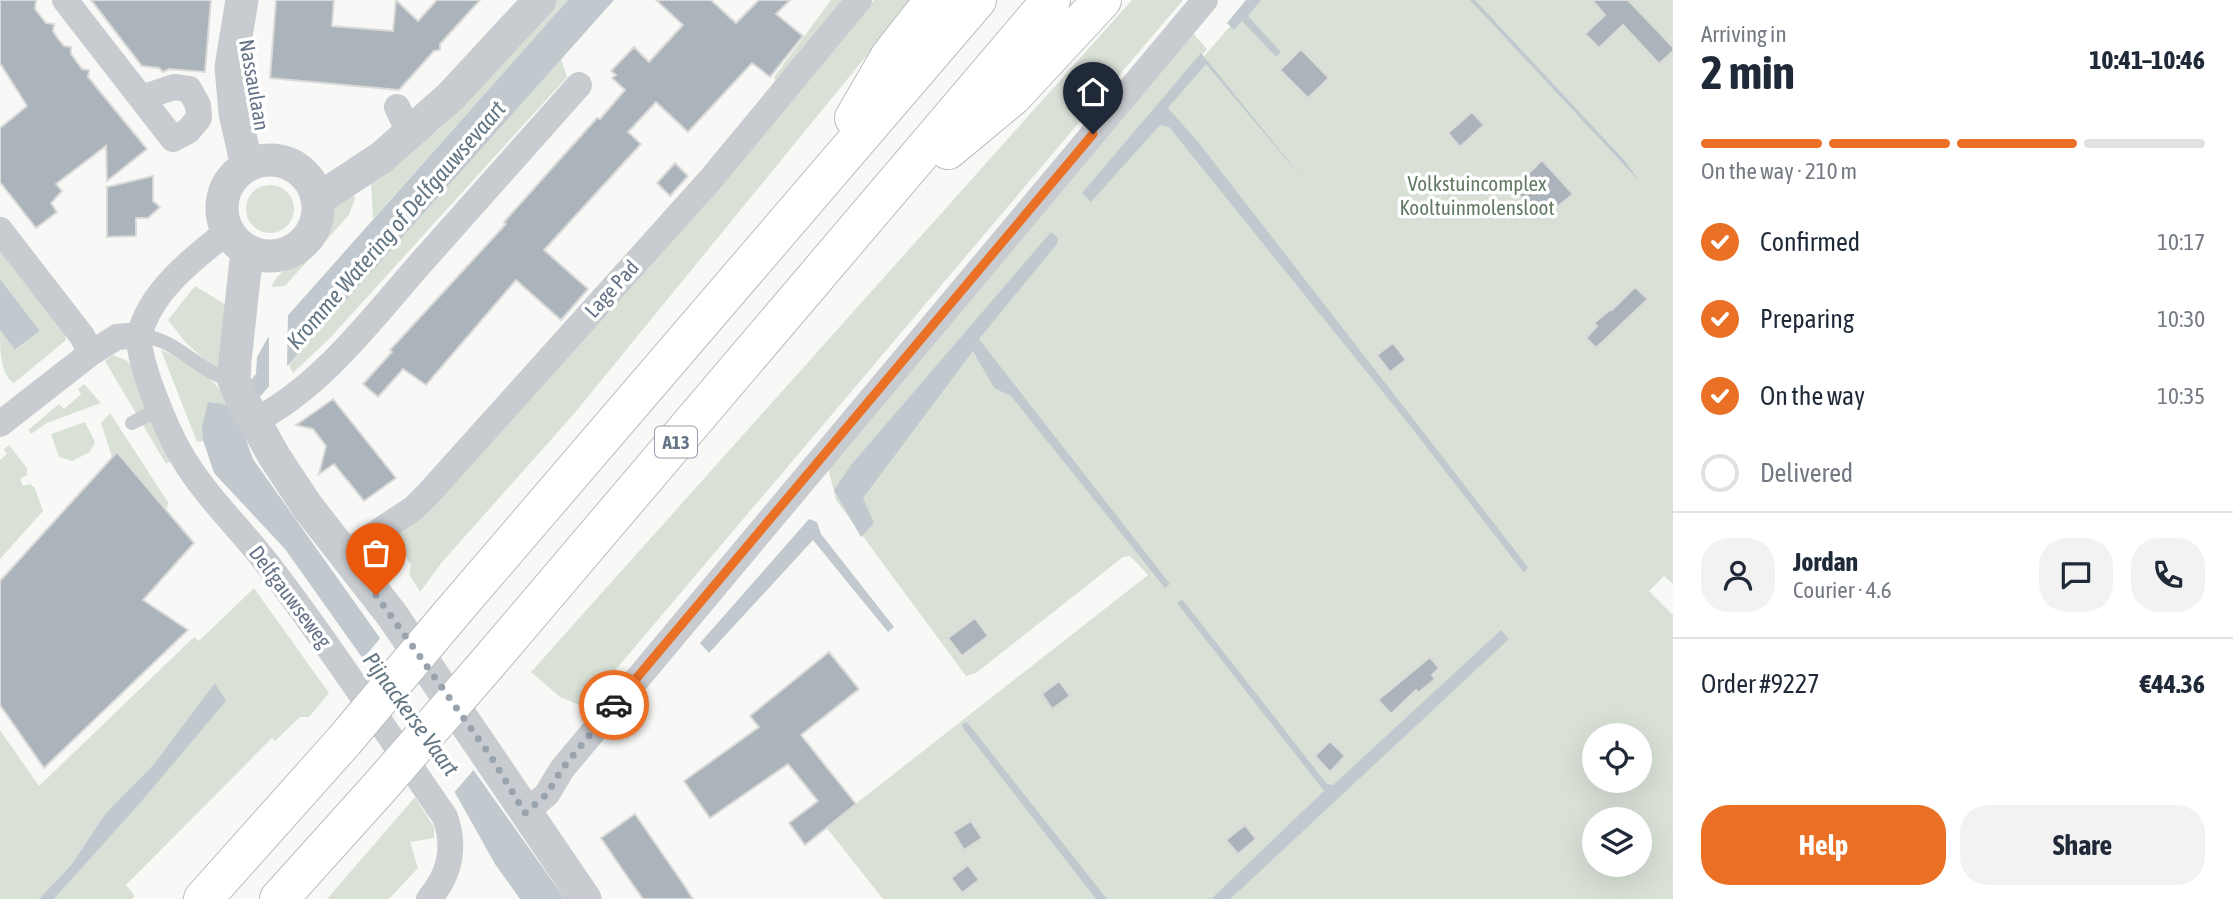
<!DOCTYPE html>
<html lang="en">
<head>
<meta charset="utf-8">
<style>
  body { margin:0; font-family:"Asap Condensed",sans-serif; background:#f2f2f3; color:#1f2937; height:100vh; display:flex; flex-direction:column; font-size:26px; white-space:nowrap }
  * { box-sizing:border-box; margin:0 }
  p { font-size:23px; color:#747a83 }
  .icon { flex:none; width:38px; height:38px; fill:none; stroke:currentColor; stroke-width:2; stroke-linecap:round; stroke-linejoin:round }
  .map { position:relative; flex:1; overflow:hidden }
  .details { display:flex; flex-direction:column; background:#fff; width:560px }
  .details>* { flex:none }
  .buttons { position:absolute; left:1582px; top:723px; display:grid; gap:14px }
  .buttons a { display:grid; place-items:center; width:70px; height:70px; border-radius:50%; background:#fff; box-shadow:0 7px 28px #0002; font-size:35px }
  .pin { position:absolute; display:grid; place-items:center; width:60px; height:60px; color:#fff; margin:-72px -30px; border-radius:50% 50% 50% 0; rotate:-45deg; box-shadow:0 0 7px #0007 }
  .pin .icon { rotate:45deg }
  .courier { position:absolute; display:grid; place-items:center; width:70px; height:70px; margin:-35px; border:5px solid #ea7025; border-radius:50%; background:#fff; color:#222; box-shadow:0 2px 9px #0007 }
  .summary em { font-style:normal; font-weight:700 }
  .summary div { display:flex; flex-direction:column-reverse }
  .summary { display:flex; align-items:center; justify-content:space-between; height:119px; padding:0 28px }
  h1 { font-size:46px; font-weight:700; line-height:52px }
  .bar { display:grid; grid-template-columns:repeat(4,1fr); gap:10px 7px; align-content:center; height:84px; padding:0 28px }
  .bar i { height:9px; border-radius:5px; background:#e0e1e3 }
  .bar .on { background:#ea7025 }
  .bar p { grid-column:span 4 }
  .line { display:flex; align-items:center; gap:18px; padding:0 28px; border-top:2px solid #e0e1e3 }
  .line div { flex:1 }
  .round { display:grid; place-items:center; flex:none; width:74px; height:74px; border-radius:28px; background:#f2f2f3 }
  ol { padding:0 28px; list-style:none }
  li { display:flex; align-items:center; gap:21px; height:77px }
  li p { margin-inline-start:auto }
  li .icon { padding:7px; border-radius:50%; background:#ea7025; color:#fff; stroke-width:4 }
  li:last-child { color:#747a83 }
  li i { width:38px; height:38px; border:4px solid #e0e1e3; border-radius:50% }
  .primary-button { display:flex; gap:14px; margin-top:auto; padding:14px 28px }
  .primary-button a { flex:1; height:80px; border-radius:28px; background:#ea7025; color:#fff; font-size:28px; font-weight:700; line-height:80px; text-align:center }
  .primary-button a+a { background:#f2f2f3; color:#1f2937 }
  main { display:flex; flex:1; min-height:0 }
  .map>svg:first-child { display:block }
  .green { fill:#d9e1d7; fill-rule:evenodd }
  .water { fill:#c1c9cf }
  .pier { fill:#f8f9f6 }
  .building { fill:#acb4bb; stroke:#dadad8; stroke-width:2 }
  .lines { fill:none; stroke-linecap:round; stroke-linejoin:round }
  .motorway-casing { stroke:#babdc1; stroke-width:40 }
  .service { stroke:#c8cbcf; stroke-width:14 }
  .minor { stroke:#c8cbcf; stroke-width:26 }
  .tertiary { stroke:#c8cbcf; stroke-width:33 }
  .motorway { stroke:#fff; stroke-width:38 }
  .motorway-bridge-casing { stroke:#babdc1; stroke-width:40; stroke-linecap:butt }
  .motorway-bridge { stroke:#fff; stroke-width:38 }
  .done { stroke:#99a3ae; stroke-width:7; stroke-dasharray:0 12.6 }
  .route { stroke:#ea7025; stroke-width:9 }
  .labels { text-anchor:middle; stroke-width:7; stroke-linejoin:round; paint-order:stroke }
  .shield { fill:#fff; stroke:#949eac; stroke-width:2 }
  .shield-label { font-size:19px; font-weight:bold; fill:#667488 }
  .street-label { font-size:21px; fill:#667488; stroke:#fff }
  .park-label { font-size:21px; fill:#637a62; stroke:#fff }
  .water-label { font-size:23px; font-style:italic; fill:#637683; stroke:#fff }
</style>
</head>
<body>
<main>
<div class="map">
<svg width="1673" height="899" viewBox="0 0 1673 899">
  <rect width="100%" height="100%" fill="#f8f9f6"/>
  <!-- green -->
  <path class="green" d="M557,0H568L373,219L371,183L379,179L375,173L437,131Z
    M831,0H850L779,87L774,77Z
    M874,0H912L573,415L443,561L420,592L409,574L411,565L392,533L759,138Z
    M1132,0H1183L584,707L560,697L531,672Z
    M1253,0H1673V584L1664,576L1649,591L1673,615V899H883L826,827L1148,575L1130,556L1123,557L976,673L966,676L836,500L828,467L1192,32L1207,49L1185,78ZM1594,735H1640V780H1594ZM1594,819H1640V864H1594Z
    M561,58L567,77L330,338L293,373L289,365L291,362Z
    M246 209a24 24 0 1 1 48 0a24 24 0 1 1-48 0Z
    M352,188L355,199L349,215L285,286L271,287C283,264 298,263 313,246C330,227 329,202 352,188Z
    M0,248L65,333L66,340L14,383C0,375 0,349 0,330L16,350L40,331L0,279Z
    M195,286L231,308L219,372L187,344L168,320Z
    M161,350C188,362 217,376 228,405L204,415V441L197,442Z
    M113,355L126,360L133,367L171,461L166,464L105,361Z
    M84,384L101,403L47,423L31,434L28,430L59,404L64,409L81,394L78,389Z
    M110,413L168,502L167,509L117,453L112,457L101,423Z
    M85,422L95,442L90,452L72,461L59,457L51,434Z
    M9,445L27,468V475L20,479L23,486L30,484L35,488L43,511L0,559V460L7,454L4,449Z
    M254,588L329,693L309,717H300L275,741L272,738L126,885L135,896L132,899H54L135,809L215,684L154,764L105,814L72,864L39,899H0V730L39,786L194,637L199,641Z
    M415,797L434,827V838L410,842L418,868L389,899H327Z"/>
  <!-- water -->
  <path class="water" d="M568,0H614L239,420L253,459L565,899H520L495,864L444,773L285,549L214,473L203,440L202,426L208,402L229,405L256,374L257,357L267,339Z
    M1246,0H1261L1248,16L1281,52L1276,57L1242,21L1234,30L1227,23Z
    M1470,0H1475L1625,161L1640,182Z
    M1201,53L1308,185L1206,64L1168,108L1199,143L1528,567L1524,573L1411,427L1169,127L1160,125L1091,202L1082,193Z
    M1051,232L1058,238L1057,244L979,339L1170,584L1165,588L1011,396L994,388L973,351L863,498L874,523L861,537L834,490L851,465Z
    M0,279L40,331L15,350L0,330Z
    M809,519L817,522L821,534L894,627L888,632L813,540L709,653L700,643Z
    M1182,599L1327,784L1333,785L1501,630L1509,639L1240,890L1230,899H1211L1324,791L1177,603Z
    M215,683L226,701L135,809L54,899H39L72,864L105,814L154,764Z
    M967,722L1107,899H1096L963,728L962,724Z"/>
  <!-- pier -->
  <path class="pier" d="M288,310L287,369L269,390V336Z
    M383,635L476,767L452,795L361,661Z"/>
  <!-- building -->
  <path class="building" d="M0,0H36L35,9L46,23L54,24L53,31L58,39L64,46L71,47V54L82,69L89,70L88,77L147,149L107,181L106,146L56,184L62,191L51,203L57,212L36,228L0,182V128L27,106L0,63Z
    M91,0H211L205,72L169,69L163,72L159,68L142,66Z
    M276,0H334L332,26L393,31L396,0L418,21L437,0H480L440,44V50L434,51L399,90L270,78Z
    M656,0H711L736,23L759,0H790L776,14L803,36L770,77L752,63L688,132L656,102L628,132L641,144L544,250L588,289L561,320L516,280L426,385L403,369L378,397L363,384L392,352L390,350L506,224L504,222L597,118L600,119L625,90L612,78L616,75L611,71L634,47L649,62L683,25Z
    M1592,0H1628L1673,47V51L1659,64L1623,25L1599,48L1585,34L1605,15Z
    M1301,49L1329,78L1308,98L1280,70Z
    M1472,112L1484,125L1460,147L1448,133Z
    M1542,160L1573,194L1543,219L1513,189Z
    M675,163L688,176L670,196L657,183Z
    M153,176V201L160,207L148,218H136V236L107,237V187Z
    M1635,287L1648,299L1596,348L1586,338L1597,326L1594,323L1611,309L1612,310Z
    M1393,343L1406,360L1390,372L1377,355Z
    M333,399L396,478L364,501L334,464L319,474L326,446L313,429L296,425Z
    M117,452L194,543L143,600L188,630L44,768L0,705V581Z
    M975,618L988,636L962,656L948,638Z
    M829,652L859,689L801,735L856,804L805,845L789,823L818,801L788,764L710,818L684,781L759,727L750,716Z
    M1430,657L1439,668L1432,675L1435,679L1418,693L1416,690L1391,714L1378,700Z
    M1059,681L1070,696L1052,709L1042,694Z
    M1330,741L1345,756L1330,772L1315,756Z
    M635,814L684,885L693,899H643L622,869L601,838Z
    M971,821L982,838L964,850L953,832Z
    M1245,825L1256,839L1238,854L1226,840Z
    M968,865L979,880L962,893L951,878Z"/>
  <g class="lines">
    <defs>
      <path id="motorway" d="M854,118L890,56L934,0
        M948,150L1013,96L1102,0
        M451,614L977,0
        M487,664L1051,0
        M203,899L344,741
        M279,899L378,789"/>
    </defs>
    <!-- motorway casing -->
    <use href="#motorway" class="motorway-casing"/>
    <!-- service -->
    <path class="service" d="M140,335C181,341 197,372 234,381
      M132,423L161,408"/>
    <!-- minor -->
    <path class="minor" d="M65,0L173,139L188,131L199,118L198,105L189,89L174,87L141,98
      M397,107L409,132
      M0,230L82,336L91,353
      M228,231C195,257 150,291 140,334C135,358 168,432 180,453C204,495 240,528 269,566C331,647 387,733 445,817C456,848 450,874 429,899
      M254,421C320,388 371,320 419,265C473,205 526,145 579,85
      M0,424L91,353L117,337L140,335
      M343,555L414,508L428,494L710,180L859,0
      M525,813L547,794L562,769L1205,0"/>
    <!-- tertiary -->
    <path class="tertiary" d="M242,0L231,67L235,113L247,166
      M222 208a48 48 0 1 1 96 0a48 48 0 1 1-96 0Z
      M317,200L382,157L451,96L540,0
      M247,251L235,361L234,381L239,393L274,456L307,506L392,615L585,899"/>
    <!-- motorway -->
    <use href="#motorway" class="motorway"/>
    <defs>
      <path id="motorway-bridge" d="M344,741L451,614
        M378,789L487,664"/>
    </defs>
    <!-- motorway-bridge casing -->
    <use href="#motorway-bridge" class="motorway-bridge-casing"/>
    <!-- motorway-bridge -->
    <use href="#motorway-bridge" class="motorway-bridge"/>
  </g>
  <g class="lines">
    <!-- done -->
    <path class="done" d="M376,595L490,755L525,813L547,794L562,769L614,705"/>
    <!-- route -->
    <path class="route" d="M614,705L1093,134"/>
  </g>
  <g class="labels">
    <!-- shield labels -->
    <rect class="shield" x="655" y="426.5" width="42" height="31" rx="5"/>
    <g class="shield-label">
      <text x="676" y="449">A13</text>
    </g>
    <!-- street labels -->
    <g class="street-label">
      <text transform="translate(254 85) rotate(80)" y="7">Nassaulaan</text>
      <text transform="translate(612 289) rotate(-48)" y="7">Lage Pad</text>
      <text transform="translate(290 597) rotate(53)" y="7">Delfgauwseweg</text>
    </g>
    <!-- park labels -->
    <g class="park-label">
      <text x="1477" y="191">Volkstuincomplex<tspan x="1477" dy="24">Kooltuinmolensloot</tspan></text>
    </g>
    <!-- water labels -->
    <g class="water-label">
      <text transform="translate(396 225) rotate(-49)" y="8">Kromme Watering of Delfgauwsevaart</text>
      <text transform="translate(411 714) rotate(54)" y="8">Pijnackerse Vaart</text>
    </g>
  </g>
</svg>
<div class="buttons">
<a><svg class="icon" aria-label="locate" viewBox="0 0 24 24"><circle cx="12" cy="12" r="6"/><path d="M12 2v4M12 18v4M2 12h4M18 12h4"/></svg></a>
<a><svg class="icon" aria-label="layers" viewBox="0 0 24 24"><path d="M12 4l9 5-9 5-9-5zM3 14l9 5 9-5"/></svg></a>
</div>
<div class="pin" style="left:376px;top:595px;background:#ea580c"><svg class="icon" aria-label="bag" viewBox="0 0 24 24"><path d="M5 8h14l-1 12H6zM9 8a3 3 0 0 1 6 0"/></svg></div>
<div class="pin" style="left:1093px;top:134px;background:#1f2937"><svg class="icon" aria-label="home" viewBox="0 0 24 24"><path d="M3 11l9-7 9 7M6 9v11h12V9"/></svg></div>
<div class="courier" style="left:614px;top:705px"><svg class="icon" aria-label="car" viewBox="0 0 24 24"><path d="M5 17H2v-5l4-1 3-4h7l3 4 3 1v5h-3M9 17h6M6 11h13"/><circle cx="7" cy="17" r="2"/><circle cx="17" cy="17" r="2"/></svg></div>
</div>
<section class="details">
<div class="summary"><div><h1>2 min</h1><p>Arriving in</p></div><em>10:41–10:46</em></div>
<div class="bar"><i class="on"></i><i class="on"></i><i class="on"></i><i></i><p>On the way · 210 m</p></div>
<ol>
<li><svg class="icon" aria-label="check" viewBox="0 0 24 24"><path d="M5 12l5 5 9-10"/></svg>Confirmed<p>10:17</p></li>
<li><svg class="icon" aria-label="check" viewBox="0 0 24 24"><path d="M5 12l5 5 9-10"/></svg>Preparing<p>10:30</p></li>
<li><svg class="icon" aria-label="check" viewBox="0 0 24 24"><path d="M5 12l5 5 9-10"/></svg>On the way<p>10:35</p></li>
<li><i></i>Delivered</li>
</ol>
<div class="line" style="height:126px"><a class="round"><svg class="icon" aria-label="person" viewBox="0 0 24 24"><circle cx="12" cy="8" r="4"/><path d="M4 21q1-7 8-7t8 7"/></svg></a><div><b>Jordan</b><p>Courier · 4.6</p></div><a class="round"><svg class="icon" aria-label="chat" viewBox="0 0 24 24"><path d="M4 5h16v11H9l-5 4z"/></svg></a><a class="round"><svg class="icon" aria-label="phone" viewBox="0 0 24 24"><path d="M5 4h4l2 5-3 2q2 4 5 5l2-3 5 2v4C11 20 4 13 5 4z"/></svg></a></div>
<div class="line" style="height:91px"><div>Order #9227</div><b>€44.36</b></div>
<div class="primary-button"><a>Help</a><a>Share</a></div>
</section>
</main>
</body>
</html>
